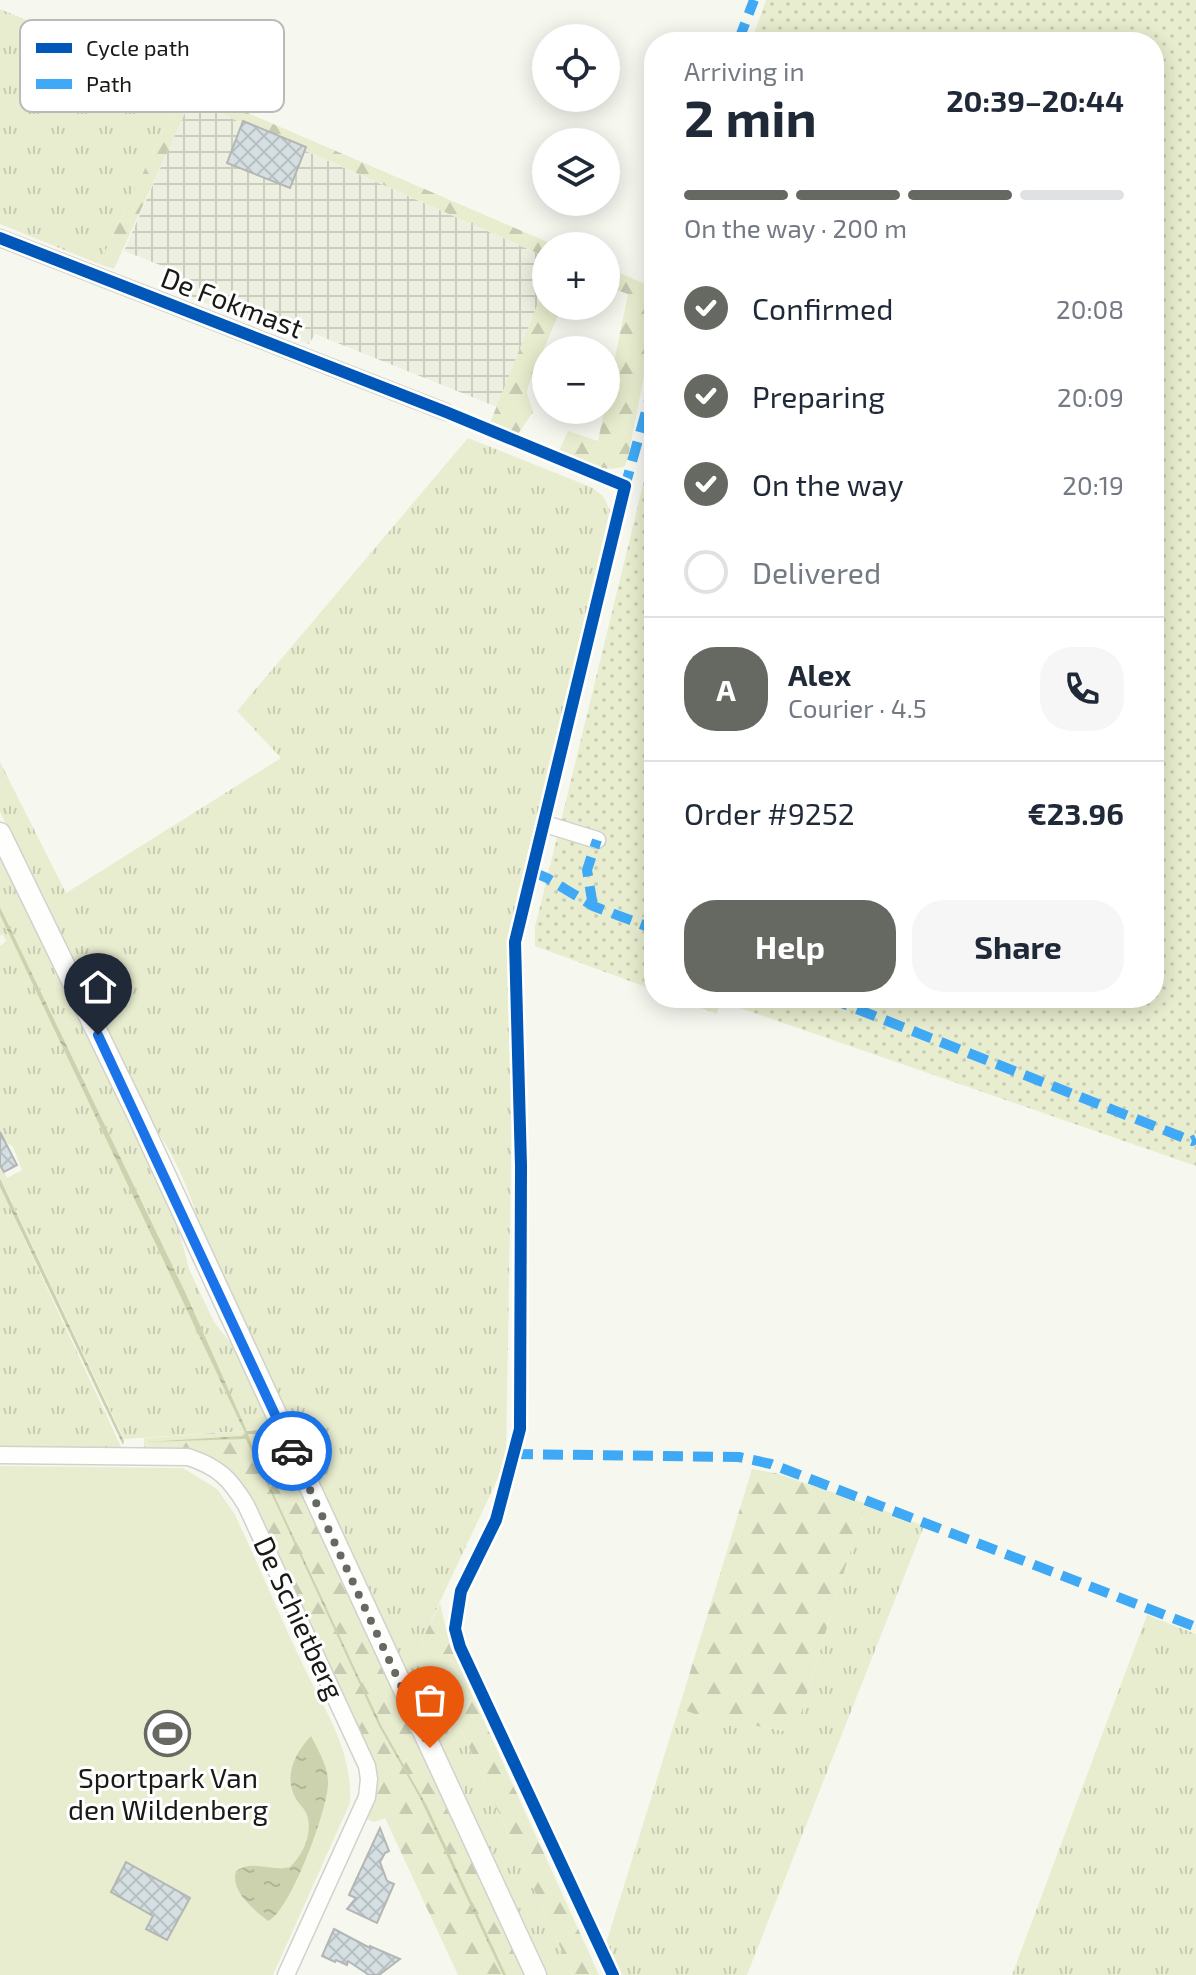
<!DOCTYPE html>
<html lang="en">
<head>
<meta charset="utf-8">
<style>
  body { margin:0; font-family:"Exo 2",sans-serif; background:#f6f6f7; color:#1f2937; height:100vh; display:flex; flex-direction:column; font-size:30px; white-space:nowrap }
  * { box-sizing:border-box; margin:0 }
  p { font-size:26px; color:#747a83 }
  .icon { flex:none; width:44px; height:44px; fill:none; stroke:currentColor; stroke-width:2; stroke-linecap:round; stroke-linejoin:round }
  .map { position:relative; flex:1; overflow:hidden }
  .drawer { position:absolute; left:644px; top:32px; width:520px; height:976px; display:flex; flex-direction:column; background:#fff; border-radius:32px; box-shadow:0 4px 20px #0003 }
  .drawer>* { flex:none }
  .controls { position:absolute; left:532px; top:24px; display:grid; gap:16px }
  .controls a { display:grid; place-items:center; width:88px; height:88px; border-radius:50%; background:#fff; box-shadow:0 4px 20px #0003; font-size:40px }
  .pin { position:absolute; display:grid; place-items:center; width:68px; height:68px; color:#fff; margin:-82px -34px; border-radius:50% 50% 50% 0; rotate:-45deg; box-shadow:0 0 8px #0007 }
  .pin .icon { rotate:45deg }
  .courier { position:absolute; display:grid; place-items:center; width:80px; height:80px; margin:-40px; border:6px solid #1a73e8; border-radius:50%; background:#fff; color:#222; box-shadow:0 2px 10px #0007 }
  .overview em { font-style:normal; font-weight:700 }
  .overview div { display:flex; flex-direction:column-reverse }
  .overview { display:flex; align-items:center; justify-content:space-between; height:136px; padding:0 40px }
  h1 { font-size:52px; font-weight:700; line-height:60px }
  .bar { display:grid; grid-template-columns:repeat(4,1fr); gap:12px 8px; align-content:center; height:96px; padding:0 40px }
  .bar i { height:10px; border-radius:6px; background:#e0e1e3 }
  .bar .active { background:#666862 }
  .bar p { grid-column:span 4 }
  .line { display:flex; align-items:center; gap:20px; padding:0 40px; border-top:2px solid #e0e1e3 }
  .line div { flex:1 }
  .round { display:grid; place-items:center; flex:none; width:84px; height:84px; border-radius:32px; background:#f6f6f7 }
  ol { padding:0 40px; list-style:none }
  li { display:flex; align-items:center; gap:24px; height:88px }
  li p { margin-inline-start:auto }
  li .icon { padding:8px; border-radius:50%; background:#666862; color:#fff; stroke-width:4 }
  li:last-child { color:#747a83 }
  li i { width:44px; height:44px; border:4px solid #e0e1e3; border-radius:50% }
  .action { display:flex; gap:16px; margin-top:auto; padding:16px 40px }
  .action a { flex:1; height:92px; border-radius:32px; background:#666862; color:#fff; font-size:32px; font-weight:700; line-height:92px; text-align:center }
  .action a+a { background:#f6f6f7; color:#1f2937 }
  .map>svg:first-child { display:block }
  .industrial { fill:url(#industrial-grid) }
  .grass { fill:url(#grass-tufts) }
  .forest { fill:url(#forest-firs) }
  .park { fill:url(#park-dots) }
  .garden { fill:#e8edcf }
  .water { fill:url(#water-ripples) }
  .building { fill:url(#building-cross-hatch); stroke:#b3b6b4; stroke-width:2 }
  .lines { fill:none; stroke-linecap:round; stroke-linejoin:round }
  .minor-casing { stroke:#d1d2cc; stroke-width:19 }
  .major-casing { stroke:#d1d2cc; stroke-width:23 }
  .minor { stroke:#fefefd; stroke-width:16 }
  .major { stroke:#fefefd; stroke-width:20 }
  .quiet { stroke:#3fa9f5; stroke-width:10; stroke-dasharray:20 10; stroke-linecap:butt }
  .cycleway-casing { stroke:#fff; stroke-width:17 }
  .cycleway { stroke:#0057b8; stroke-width:12 }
  .done { stroke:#666862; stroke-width:8; stroke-dasharray:0 14.4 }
  .route { stroke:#1a73e8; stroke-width:10 }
  .labels { text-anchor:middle; stroke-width:6; stroke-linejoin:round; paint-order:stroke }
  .street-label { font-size:28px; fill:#191a15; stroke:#fff }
  .poi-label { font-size:28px; fill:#191a15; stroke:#fff }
  .key { fill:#fff; stroke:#babab9; stroke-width:2 }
  .key-label { font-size:22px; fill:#191a15 }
</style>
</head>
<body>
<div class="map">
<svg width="1196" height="1975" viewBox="0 0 1196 1975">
  <defs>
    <pattern id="industrial-grid" width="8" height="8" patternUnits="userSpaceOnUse" patternTransform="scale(2)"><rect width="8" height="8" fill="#edf0e0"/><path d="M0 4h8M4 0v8" fill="none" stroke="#cbcdbf"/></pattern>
    <pattern id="grass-tufts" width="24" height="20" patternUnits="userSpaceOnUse" patternTransform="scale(2)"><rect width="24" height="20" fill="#e8edcf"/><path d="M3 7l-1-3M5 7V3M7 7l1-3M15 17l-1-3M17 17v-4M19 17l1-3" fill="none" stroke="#c6cbb1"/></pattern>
    <pattern id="forest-firs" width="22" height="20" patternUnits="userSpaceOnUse" patternTransform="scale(2)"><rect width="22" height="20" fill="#e8edcf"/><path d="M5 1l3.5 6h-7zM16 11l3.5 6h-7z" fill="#c6cbb1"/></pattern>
    <pattern id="park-dots" width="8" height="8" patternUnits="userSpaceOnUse" patternTransform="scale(2)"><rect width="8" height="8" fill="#e8edcf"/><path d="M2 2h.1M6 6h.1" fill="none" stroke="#c6cbb1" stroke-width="1.8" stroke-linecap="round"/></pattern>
    <pattern id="water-ripples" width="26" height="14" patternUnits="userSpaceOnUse" patternTransform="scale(2)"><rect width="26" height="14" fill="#cdd2ae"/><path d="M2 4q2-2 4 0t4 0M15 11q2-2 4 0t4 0" fill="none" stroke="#afb495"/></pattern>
    <pattern id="building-cross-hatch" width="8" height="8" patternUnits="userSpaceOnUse" patternTransform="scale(2)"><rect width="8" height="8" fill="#d5dfe2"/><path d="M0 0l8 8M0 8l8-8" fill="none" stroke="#b6bfc1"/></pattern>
  </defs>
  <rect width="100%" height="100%" fill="#f6f8f0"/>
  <!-- industrial -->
  <path class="industrial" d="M190,100L546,257V283L497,407L315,334L309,344L174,291L178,272L124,251Z"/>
  <!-- grass -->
  <path class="grass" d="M0,9L185,86L99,264L0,224Z
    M468,438L591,487L603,496L610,510L515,921L506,1461L421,1642L573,1975H547L206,1247C193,1199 177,1155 146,1116L0,812V762L66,893L281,758L237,711Z
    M0,853L177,1223L189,1269L214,1322L234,1347L272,1429L246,1430L187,1296L0,907Z
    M0,915L244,1431L124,1439L0,1177V1166L7,1178L22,1170L13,1147L3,1139L0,1145V946L6,941L3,934L0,936Z
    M0,1187L123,1451L0,1450Z
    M865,1503L924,1526L747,1975H618L605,1947L679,1708L697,1715L795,1733Z
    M1147,1615L1196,1634V1975H1012Z"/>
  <!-- forest -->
  <path class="forest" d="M185,86L557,246H546V257L191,100L114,269L99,264Z
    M606,267L654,288V325L628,457L625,466C602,475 581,460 559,451L568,431L598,441L628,294L606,286Z
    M546,283V306H562L528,386L527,392L533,412L518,434L490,423Z
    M272,1429L528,1975H458L385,1818L374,1822L365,1818L375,1786L228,1472L144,1451V1438Z
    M752,1469L775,1473L865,1503L795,1733L697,1715L679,1708Z
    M440,1603L450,1646L599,1975H573L421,1642Z"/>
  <!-- park -->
  <path class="park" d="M766,0H1196V1166L720,1001L717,1014L674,998H1154V42H751Z
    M654,440V990L535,946V926L542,899Z"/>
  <!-- garden -->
  <path class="garden" d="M0,1466L183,1468L217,1489L234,1513C258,1563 279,1615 303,1665C325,1711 353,1750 350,1803L273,1975H0Z"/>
  <!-- water -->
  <path class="water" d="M0,907L187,1296L246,1429L255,1454L382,1727L427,1806L506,1975H503L420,1798L379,1726L246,1439L145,1442L242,1436L245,1433L0,915Z
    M0,1178L124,1441L123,1445L0,1187Z
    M311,1736C318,1750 328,1766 328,1782C329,1807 290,1912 268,1921C253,1909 230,1891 236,1871C255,1859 270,1872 290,1867C303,1855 313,1833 307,1815C305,1809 299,1804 296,1799C283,1776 295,1753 311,1736Z"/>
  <!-- building -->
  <path class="building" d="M243,121L306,147L290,188L227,163Z
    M0,1132L17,1165L4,1172L0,1165Z
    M380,1828L389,1851L385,1853L380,1862L387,1881L394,1884L377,1923L347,1909L356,1898L349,1895Z
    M126,1862L190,1898L167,1940L146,1929L153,1916L111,1892Z
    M334,1929L370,1948V1946L400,1959L379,1975H369L348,1961L347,1965L336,1960L335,1962L322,1956Z"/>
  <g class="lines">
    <defs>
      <path id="minor" d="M0,238L446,412
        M545,824L597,840
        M0,1455L188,1457C219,1467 230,1479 246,1505L367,1766L369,1779L367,1797L286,1975"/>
      <path id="major" d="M0,833L138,1116L536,1975"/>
    </defs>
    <!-- minor casing -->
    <use href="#minor" class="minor-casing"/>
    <!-- major casing -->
    <use href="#major" class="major-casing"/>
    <!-- minor -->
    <use href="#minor" class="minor"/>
    <!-- major -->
    <use href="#major" class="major"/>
    <!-- quiet -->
    <path class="quiet" d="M738,42L754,0
      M624,490L654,383
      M533,872L547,878L593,906L654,929
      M593,906L587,870L597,840
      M829,998L1192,1141L1196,1139
      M513,1454L739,1457L771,1464L1196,1627"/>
    <defs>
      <path id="cycleway" d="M0,238L446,412L625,486L515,942L521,1166L520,1429L496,1520L461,1591L455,1629L460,1647L613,1975"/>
    </defs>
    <!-- cycleway casing -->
    <use href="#cycleway" class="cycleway-casing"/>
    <!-- cycleway -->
    <use href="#cycleway" class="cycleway"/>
  </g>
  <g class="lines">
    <!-- done -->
    <path class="done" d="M292,1451L430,1748"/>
    <!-- route -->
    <path class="route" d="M98,1035L292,1451"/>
  </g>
  <!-- icons -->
  <defs>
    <symbol id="stadium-ring" viewBox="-11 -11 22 22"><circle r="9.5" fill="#fff" stroke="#666862" stroke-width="1.5"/><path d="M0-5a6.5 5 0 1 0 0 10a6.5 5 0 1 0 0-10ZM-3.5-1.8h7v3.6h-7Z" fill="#666862"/></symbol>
  </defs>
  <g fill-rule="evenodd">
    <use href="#stadium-ring" x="142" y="1708" width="51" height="51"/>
  </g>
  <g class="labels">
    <!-- street labels -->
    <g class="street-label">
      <text transform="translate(232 303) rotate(21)" y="10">De Fokmast</text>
      <text transform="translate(299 1618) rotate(65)" y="10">De Schietberg</text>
    </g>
    <!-- poi labels -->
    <g class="poi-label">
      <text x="168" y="1788">Sportpark Van<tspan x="168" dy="32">den Wildenberg</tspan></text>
    </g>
  </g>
  <!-- legend -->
  <rect x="20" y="20" width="264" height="92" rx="12" class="key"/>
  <rect x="36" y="43" width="36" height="10" fill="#0057b8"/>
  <rect x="36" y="79" width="36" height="10" fill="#3fa9f5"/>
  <g class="key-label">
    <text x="86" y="56">Cycle path</text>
    <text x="86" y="92">Path</text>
  </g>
</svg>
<div class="controls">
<a><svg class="icon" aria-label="locate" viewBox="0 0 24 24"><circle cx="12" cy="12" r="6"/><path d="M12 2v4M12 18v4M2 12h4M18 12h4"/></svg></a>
<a><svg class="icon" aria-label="layers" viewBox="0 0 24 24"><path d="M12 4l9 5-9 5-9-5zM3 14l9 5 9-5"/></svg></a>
<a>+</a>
<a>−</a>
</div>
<div class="pin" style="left:430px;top:1748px;background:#ea580c"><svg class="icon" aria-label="bag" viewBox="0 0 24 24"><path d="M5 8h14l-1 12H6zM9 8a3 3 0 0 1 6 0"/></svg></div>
<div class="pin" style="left:98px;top:1035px;background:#1f2937"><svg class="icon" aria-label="home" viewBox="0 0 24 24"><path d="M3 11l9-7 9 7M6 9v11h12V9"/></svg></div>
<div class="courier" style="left:292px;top:1451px"><svg class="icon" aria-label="car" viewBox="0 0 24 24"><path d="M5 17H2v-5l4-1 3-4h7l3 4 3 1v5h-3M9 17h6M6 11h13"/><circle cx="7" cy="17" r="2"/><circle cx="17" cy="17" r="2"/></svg></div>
<section class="drawer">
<div class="overview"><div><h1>2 min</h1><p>Arriving in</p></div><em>20:39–20:44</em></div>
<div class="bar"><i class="active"></i><i class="active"></i><i class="active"></i><i></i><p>On the way · 200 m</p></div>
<ol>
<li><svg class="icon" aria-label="check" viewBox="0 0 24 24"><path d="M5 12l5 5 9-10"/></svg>Confirmed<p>20:08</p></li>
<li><svg class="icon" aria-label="check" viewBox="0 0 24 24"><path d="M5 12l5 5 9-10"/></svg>Preparing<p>20:09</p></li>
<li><svg class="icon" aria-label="check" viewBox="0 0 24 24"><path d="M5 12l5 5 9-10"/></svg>On the way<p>20:19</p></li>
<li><i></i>Delivered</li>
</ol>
<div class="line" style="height:144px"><b class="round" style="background:#666862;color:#fff">A</b><div><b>Alex</b><p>Courier · 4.5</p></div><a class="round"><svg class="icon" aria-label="phone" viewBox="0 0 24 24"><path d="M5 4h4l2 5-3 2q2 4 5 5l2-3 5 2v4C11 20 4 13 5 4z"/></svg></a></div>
<div class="line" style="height:104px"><div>Order #9252</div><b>€23.96</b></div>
<div class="action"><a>Help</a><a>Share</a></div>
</section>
</div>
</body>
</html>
